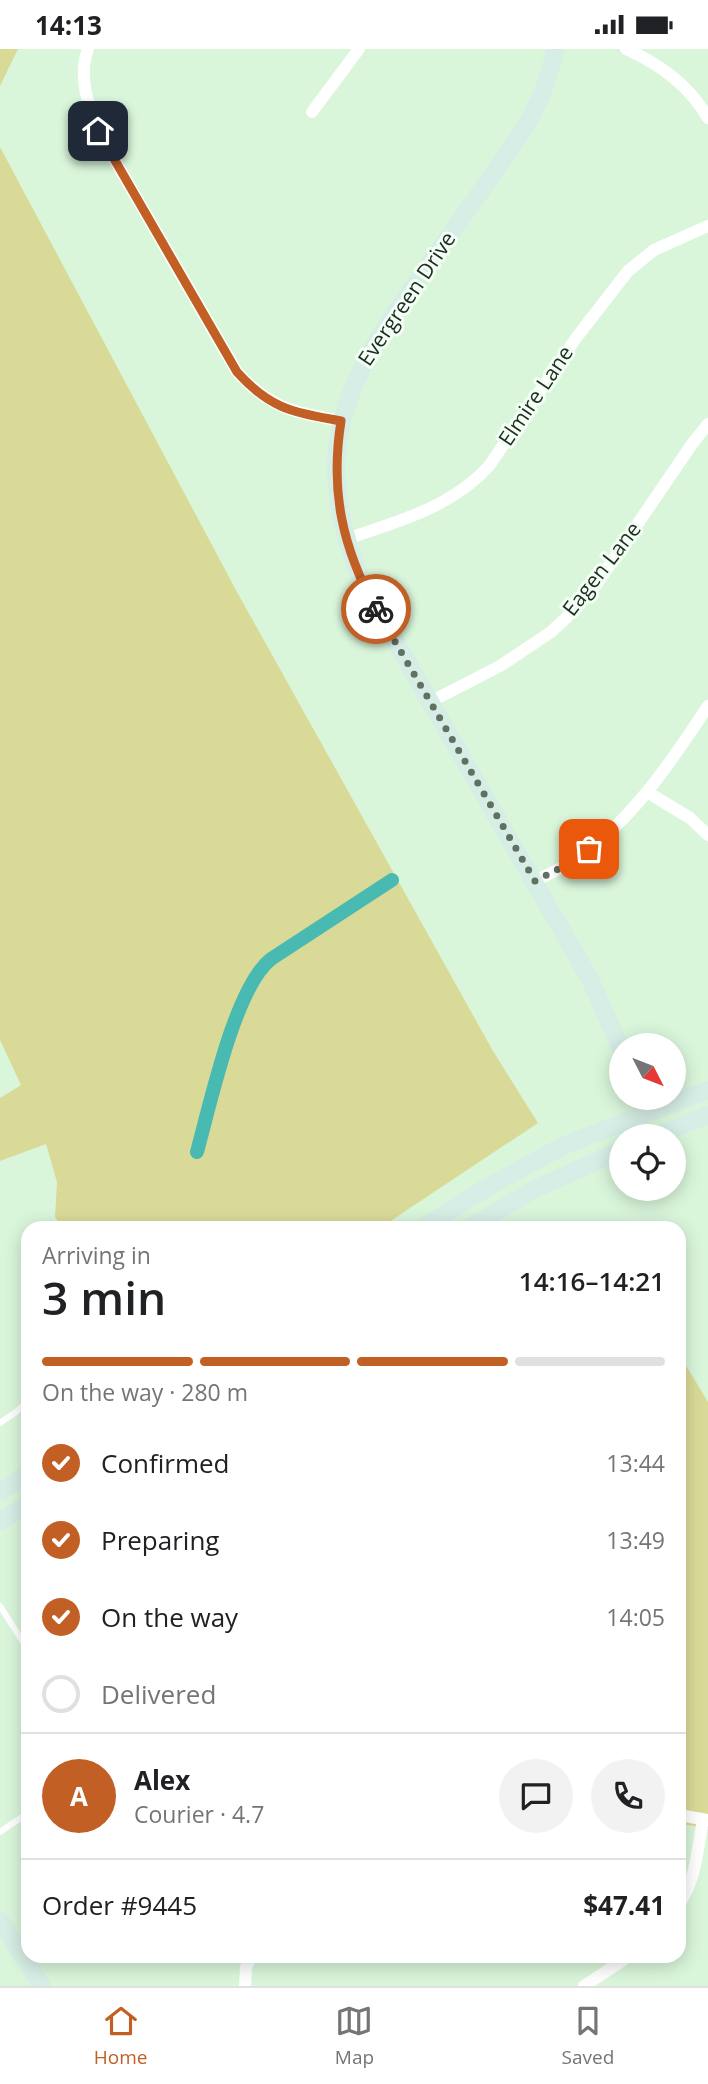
<!DOCTYPE html>
<html lang="en">
<head>
<meta charset="utf-8">
<style>
  body { margin:0; font-family:"Open Sans",sans-serif; background:#f2f2f2; color:#202124; height:100vh; display:flex; flex-direction:column; font-size:26px; white-space:nowrap }
  * { box-sizing:border-box; margin:0 }
  p { font-size:23px; color:#757577 }
  .icon { flex:none; width:38px; height:38px; fill:none; stroke:currentColor; stroke-width:2; stroke-linecap:round; stroke-linejoin:round }
  .map { position:relative; flex:1; overflow:hidden }
  .side { position:absolute; left:21px; top:1172px; width:665px; height:742px; display:flex; flex-direction:column; background:#fff; border-radius:21px; box-shadow:0 4px 18px #0003 }
  .side>* { flex:none }
  .needle { width:46px; rotate:132deg }
  .fabs { position:absolute; left:609px; top:984px; display:grid; gap:14px }
  .fabs a { display:grid; place-items:center; width:77px; height:77px; border-radius:50%; background:#fff; box-shadow:0 4px 18px #0003; font-size:35px }
  .pin { position:absolute; display:grid; place-items:center; width:60px; height:60px; color:#fff; margin:-30px; border-radius:14px; box-shadow:0 4px 10px #0006 }
  .courier { position:absolute; display:grid; place-items:center; width:70px; height:70px; margin:-35px; border:5px solid #c25f25; border-radius:50%; background:#fff; color:#222; box-shadow:0 2px 9px #0007 }
  .summary em { font-style:normal; font-weight:600 }
  .summary div { display:flex; flex-direction:column-reverse }
  .summary { display:flex; align-items:center; justify-content:space-between; height:119px; padding:0 21px }
  h1 { font-size:46px; font-weight:600; line-height:52px }
  .bar { display:grid; grid-template-columns:repeat(4,1fr); gap:10px 7px; align-content:center; height:84px; padding:0 21px }
  .bar i { height:9px; border-radius:5px; background:#e0e0e0 }
  .bar .active { background:#c25f25 }
  .bar p { grid-column:span 4 }
  .line { display:flex; align-items:center; gap:18px; padding:0 21px; border-top:2px solid #e0e0e0 }
  .line div { flex:1 }
  .round { display:grid; place-items:center; flex:none; width:74px; height:74px; border-radius:37px; background:#f2f2f2 }
  ol { padding:0 21px; list-style:none }
  li { display:flex; align-items:center; gap:21px; height:77px }
  li p { margin-inline-start:auto }
  li .icon { padding:7px; border-radius:50%; background:#c25f25; color:#fff; stroke-width:4 }
  li:last-child { color:#757577 }
  li i { width:38px; height:38px; border:4px solid #e0e0e0; border-radius:50% }
  .status { display:flex; justify-content:space-between; align-items:center; height:49px; padding:0 35px; background:#fff; direction:ltr }
  .status svg { height:19px; fill:currentColor }
  .menu { display:flex; justify-content:space-around; align-items:center; height:98px; border-top:2px solid #e0e0e0; background:#fff; font-size:19px; color:#757577 }
  .menu a { display:grid; justify-items:center; gap:4px }
  .menu .active { color:#c25f25 }
  .map>svg:first-child { display:block }
  .green { fill:#dada98 }
  .lines { fill:none; stroke-linecap:round; stroke-linejoin:round }
  .canal { stroke:#49bab1; stroke-width:14 }
  .lane { stroke:#fff; stroke-width:6 }
  .street { stroke:#fff; stroke-width:12 }
  .secondary { stroke:#d6eee5; stroke-width:18 }
  .done { stroke:#607161; stroke-width:7; stroke-dasharray:0 12.6 }
  .route { stroke:#c25f25; stroke-width:9 }
  .labels { text-anchor:middle; stroke-width:6; stroke-linejoin:round; paint-order:stroke }
  .street-label { font-size:21px; fill:#1f2a20; stroke:#f2fef3 }
</style>
</head>
<body>
<div class="status"><b>14:13</b><svg viewBox="0 0 49 12"><path d="M0 12V9h3v3zM5 12V6h3v6zM10 12V3h3v9zM15 12V0h3v12zM26 1h20v11H26zM47 4h2v5h-2z"/></svg></div>
<div class="map">
<svg width="708" height="1937" viewBox="0 0 708 1937">
  <rect width="100%" height="100%" fill="#d9f6db"/>
  <!-- green -->
  <path class="green" d="M0,0H18L0,37Z
    M0,98L237,543L493,1002L538,1074L380,1179H62L55,1168L57,1133L46,1095L0,1112V1049L21,1036L0,991Z
    M679,1305L708,1353V1779L679,1775Z"/>
  <g class="lines">
    <!-- canal -->
    <path class="canal" d="M197,1103C210,1056 235,938 271,910L392,831"/>
    <!-- lane -->
    <path class="lane" d="M0,1374L16,1363L28,1352
      M0,1557L28,1601
      M0,1783L28,1764"/>
    <!-- street -->
    <path class="street" d="M88,0C78,27 88,56 98,82L237,323C271,360 294,363 341,372
      M626,0C660,15 689,36 708,69
      M312,63L359,0
      M346,490C397,473 452,458 489,417L576,289L628,222L654,201L708,177
      M430,653L500,617L551,583L567,568L596,536L692,395L708,375
      M647,743L690,769L708,786
      M535,832C549,825 565,818 578,809C633,770 671,713 708,657
      M679,1766L708,1771
      M679,1855C696,1832 698,1798 703,1770
      M245,1937L246,1918L251,1908
      M584,1937L628,1908"/>
    <!-- secondary -->
    <path class="secondary" d="M555,0C546,52 522,84 492,126C466,164 439,201 412,239C337,345 311,412 364,538L590,930L621,1000
      M655,1087L708,1066
      M420,1180L493,1135L565,1096L708,1041
      M467,1180L535,1140L621,1101
      M0,1442L28,1425
      M0,1473L28,1455
      M0,1871L42,1937"/>
  </g>
  <g class="lines">
    <!-- done -->
    <path class="done" d="M376,560L535,832L576,811L589,800"/>
    <!-- route -->
    <path class="route" d="M98,82L237,323C271,361 294,363 341,372C330,442 342,498 376,560"/>
  </g>
  <g class="labels">
    <!-- street labels -->
    <g class="street-label">
      <text transform="translate(407 250) rotate(-56)" y="7">Evergreen Drive</text>
      <text transform="translate(536 347) rotate(-56)" y="7">Elmire Lane</text>
      <text transform="translate(602 520) rotate(-52)" y="7">Eagen Lane</text>
    </g>
  </g>
</svg>
<div class="fabs">
<a><svg class="needle" viewBox="-14 -14 28 28"><path d="M0-13l5 13h-10z" fill="#e53935"/><path d="M0 13l5-13h-10z" fill="#757577"/></svg></a>
<a><svg class="icon" aria-label="locate" viewBox="0 0 24 24"><circle cx="12" cy="12" r="6"/><path d="M12 2v4M12 18v4M2 12h4M18 12h4"/></svg></a>
</div>
<div class="pin" style="left:589px;top:800px;background:#ea580c"><svg class="icon" aria-label="bag" viewBox="0 0 24 24"><path d="M5 8h14l-1 12H6zM9 8a3 3 0 0 1 6 0"/></svg></div>
<div class="pin" style="left:98px;top:82px;background:#1f2937"><svg class="icon" aria-label="home" viewBox="0 0 24 24"><path d="M3 11l9-7 9 7M6 9v11h12V9"/></svg></div>
<div class="courier" style="left:376px;top:560px"><svg class="icon" aria-label="bike" viewBox="0 0 24 24"><circle cx="6" cy="16" r="4"/><circle cx="18" cy="16" r="4"/><path d="M6 16l4-8h5l3 8M10 8l3 8H6M13 5h3"/></svg></div>
<section class="side">
<div class="summary"><div><h1>3 min</h1><p>Arriving in</p></div><em>14:16–14:21</em></div>
<div class="bar"><i class="active"></i><i class="active"></i><i class="active"></i><i></i><p>On the way · 280 m</p></div>
<ol>
<li><svg class="icon" aria-label="check" viewBox="0 0 24 24"><path d="M5 12l5 5 9-10"/></svg>Confirmed<p>13:44</p></li>
<li><svg class="icon" aria-label="check" viewBox="0 0 24 24"><path d="M5 12l5 5 9-10"/></svg>Preparing<p>13:49</p></li>
<li><svg class="icon" aria-label="check" viewBox="0 0 24 24"><path d="M5 12l5 5 9-10"/></svg>On the way<p>14:05</p></li>
<li><i></i>Delivered</li>
</ol>
<div class="line" style="height:126px"><b class="round" style="background:#c25f25;color:#fff">A</b><div><b>Alex</b><p>Courier · 4.7</p></div><a class="round"><svg class="icon" aria-label="chat" viewBox="0 0 24 24"><path d="M4 5h16v11H9l-5 4z"/></svg></a><a class="round"><svg class="icon" aria-label="phone" viewBox="0 0 24 24"><path d="M5 4h4l2 5-3 2q2 4 5 5l2-3 5 2v4C11 20 4 13 5 4z"/></svg></a></div>
<div class="line" style="height:91px"><div>Order #9445</div><b>$47.41</b></div>
</section>
</div>
<nav class="menu">
<a class="active"><svg class="icon" aria-label="home" viewBox="0 0 24 24"><path d="M3 11l9-7 9 7M6 9v11h12V9"/></svg>Home</a>
<a><svg class="icon" aria-label="map" viewBox="0 0 24 24"><path d="M3 6l6-2 6 2 6-2v14l-6 2-6-2-6 2zM9 4v14M15 6v14"/></svg>Map</a>
<a><svg class="icon" aria-label="saved" viewBox="0 0 24 24"><path d="M7 4h10v16l-5-4-5 4z"/></svg>Saved</a>
</nav>
</body>
</html>
